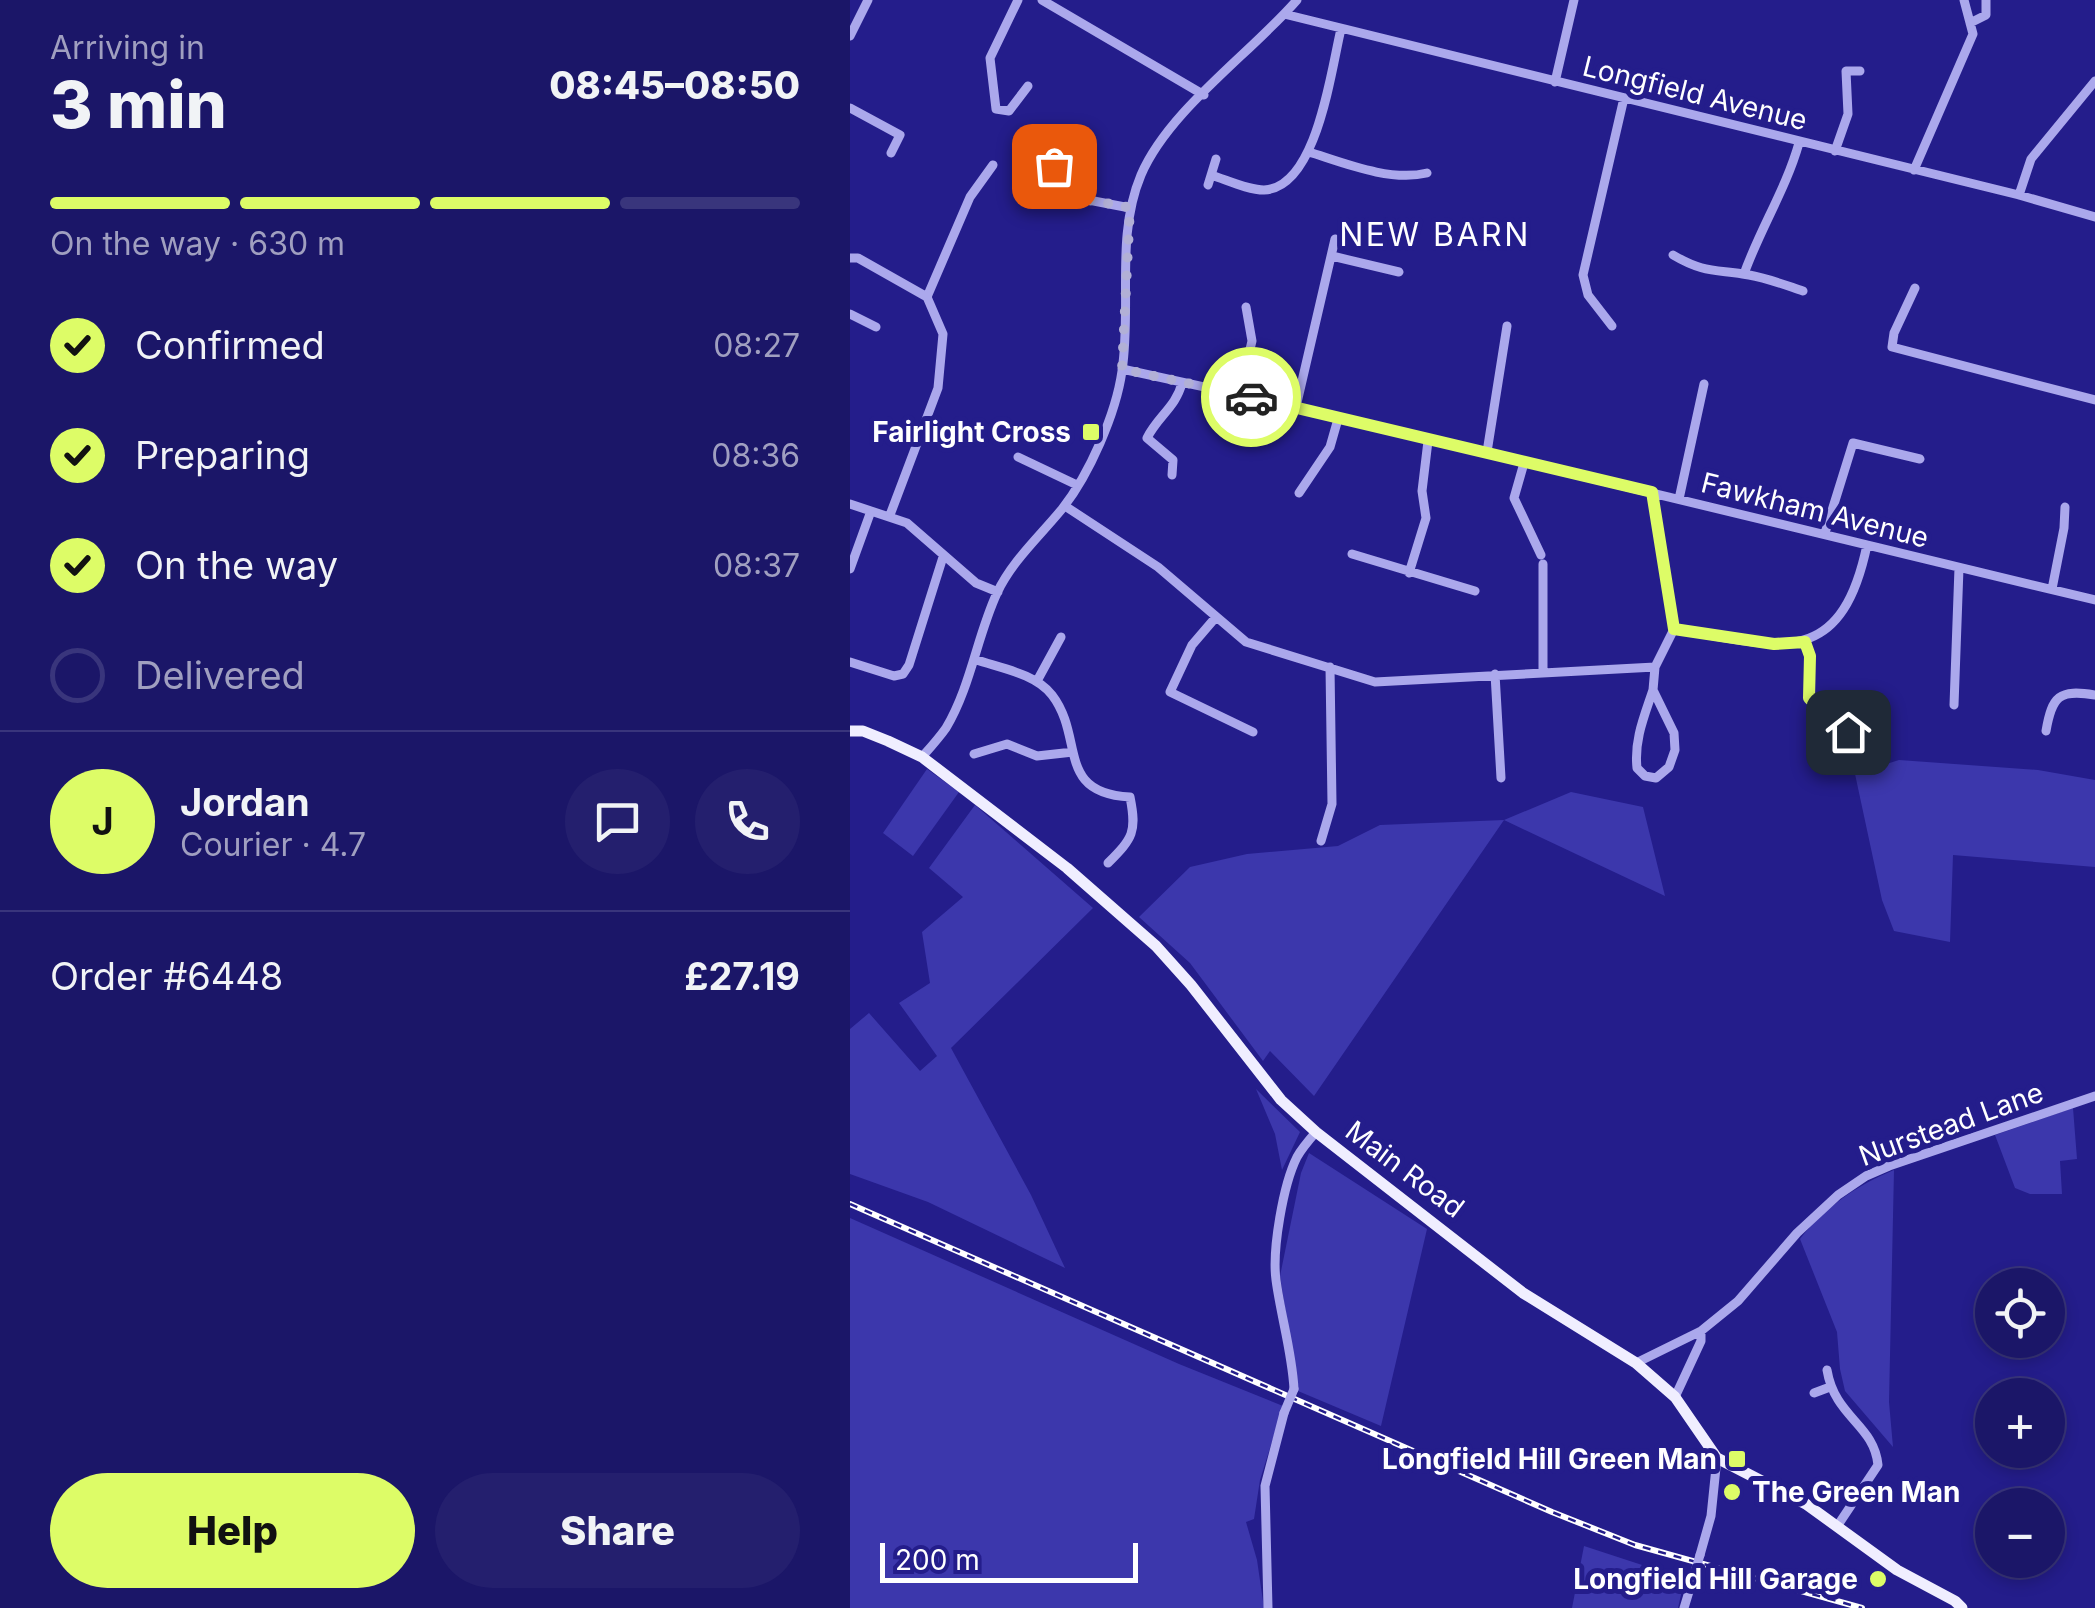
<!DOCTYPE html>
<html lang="en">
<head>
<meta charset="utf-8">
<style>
  body { margin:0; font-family:Inter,sans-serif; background:#241f6e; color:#f1f3f6; height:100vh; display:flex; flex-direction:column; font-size:38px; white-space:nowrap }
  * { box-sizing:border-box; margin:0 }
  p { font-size:32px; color:#a09fc0 }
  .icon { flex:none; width:55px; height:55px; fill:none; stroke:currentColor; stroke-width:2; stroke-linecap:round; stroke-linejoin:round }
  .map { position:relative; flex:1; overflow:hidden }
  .panel { display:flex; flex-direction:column; background:#1b1668; width:850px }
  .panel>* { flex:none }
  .fabs { position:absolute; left:1125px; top:1268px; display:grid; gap:20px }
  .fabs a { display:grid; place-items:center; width:90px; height:90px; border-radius:50%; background:#1b1668; box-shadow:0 5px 15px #0003,0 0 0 2px #39357c; font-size:50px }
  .scale { position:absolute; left:30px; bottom:25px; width:258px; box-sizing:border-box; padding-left:10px; border:5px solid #fff; border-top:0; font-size:28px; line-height:35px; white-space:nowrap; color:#fff; -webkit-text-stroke:8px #241d8b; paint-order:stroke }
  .pin { position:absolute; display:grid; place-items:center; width:85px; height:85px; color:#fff; margin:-42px; border-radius:20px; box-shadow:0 5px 15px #0006 }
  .courier { position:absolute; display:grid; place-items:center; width:100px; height:100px; margin:-50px; border:8px solid #ddfc67; border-radius:50%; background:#fff; color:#222; box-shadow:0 2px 12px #0007 }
  .headline em { font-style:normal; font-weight:800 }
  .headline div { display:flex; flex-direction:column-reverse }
  .headline { display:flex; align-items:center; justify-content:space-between; height:170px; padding:0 50px }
  h1 { font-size:65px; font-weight:800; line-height:75px }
  .bar { display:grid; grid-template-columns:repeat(4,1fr); gap:15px 10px; align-content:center; height:120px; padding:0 50px }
  .bar i { height:12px; border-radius:8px; background:#39357c }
  .bar .active { background:#ddfc67 }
  .bar p { grid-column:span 4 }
  .line { display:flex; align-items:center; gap:25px; padding:0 50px; border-top:2px solid #39357c }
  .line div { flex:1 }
  .round { display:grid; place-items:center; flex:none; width:105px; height:105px; border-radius:52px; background:#241f6e }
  ol { padding:0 50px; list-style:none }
  li { display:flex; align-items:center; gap:30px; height:110px }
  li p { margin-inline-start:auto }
  li .icon { padding:10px; border-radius:50%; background:#ddfc67; color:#111; stroke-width:4 }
  li:last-child { color:#a09fc0 }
  li i { width:55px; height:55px; border:5px solid #39357c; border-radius:50% }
  .cta { display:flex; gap:20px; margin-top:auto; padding:20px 50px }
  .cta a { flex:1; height:115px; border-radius:60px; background:#ddfc67; color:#111; font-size:40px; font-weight:800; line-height:115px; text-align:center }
  .cta a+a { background:#241f6e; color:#f1f3f6 }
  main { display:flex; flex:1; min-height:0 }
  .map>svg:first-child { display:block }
  .green { fill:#3c37ac }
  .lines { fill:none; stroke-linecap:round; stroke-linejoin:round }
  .minor { stroke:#aba8ec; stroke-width:9 }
  .major { stroke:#f0eeff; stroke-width:11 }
  .rail-casing { stroke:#fff; stroke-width:6 }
  .rail { stroke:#241d8b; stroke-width:2.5; stroke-dasharray:8; stroke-linecap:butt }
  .minor-bridge { stroke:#aba8ec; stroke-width:9 }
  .done { stroke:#b2b0d6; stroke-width:10; stroke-dasharray:0 18 }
  .route { stroke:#ddfc67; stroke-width:12 }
  .poi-dot { fill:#ddfc67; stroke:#241d8b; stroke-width:4 }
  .labels { text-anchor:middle; stroke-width:10; stroke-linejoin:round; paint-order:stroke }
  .street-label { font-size:28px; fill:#fff; stroke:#241d8b }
  .poi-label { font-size:28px; font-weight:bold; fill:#fff; stroke:#241d8b; text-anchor:end }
  .quarter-label { font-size:32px; letter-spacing:2.5px; fill:#fff; stroke:#241d8b }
</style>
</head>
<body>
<main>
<section class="panel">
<div class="headline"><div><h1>3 min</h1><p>Arriving in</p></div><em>08:45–08:50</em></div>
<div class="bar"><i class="active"></i><i class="active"></i><i class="active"></i><i></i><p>On the way · 630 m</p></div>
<ol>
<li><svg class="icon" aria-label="check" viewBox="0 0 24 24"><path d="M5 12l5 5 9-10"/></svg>Confirmed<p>08:27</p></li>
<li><svg class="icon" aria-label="check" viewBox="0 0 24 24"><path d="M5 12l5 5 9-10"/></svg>Preparing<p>08:36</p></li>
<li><svg class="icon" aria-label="check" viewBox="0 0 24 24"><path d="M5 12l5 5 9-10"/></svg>On the way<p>08:37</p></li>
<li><i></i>Delivered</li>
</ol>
<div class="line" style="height:180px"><b class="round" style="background:#ddfc67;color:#111">J</b><div><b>Jordan</b><p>Courier · 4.7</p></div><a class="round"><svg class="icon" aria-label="chat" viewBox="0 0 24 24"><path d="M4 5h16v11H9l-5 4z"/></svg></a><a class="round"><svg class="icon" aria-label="phone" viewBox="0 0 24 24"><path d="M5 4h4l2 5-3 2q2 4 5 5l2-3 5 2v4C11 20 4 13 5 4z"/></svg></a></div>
<div class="line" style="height:130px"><div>Order #6448</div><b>£27.19</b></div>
<div class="cta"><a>Help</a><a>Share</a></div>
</section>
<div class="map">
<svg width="1245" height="1608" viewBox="0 0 1245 1608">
  <rect width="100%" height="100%" fill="#241d8b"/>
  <!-- green -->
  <path class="green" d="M1049,760L1188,770L1245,780V867L1103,855L1100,942L1044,931L1032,900L1005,774Z
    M77,769L109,792L63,856L33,833Z
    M721,792L793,807L815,896L654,820L464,1096L420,1051L413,1061L340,963L289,917L340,867L397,854L488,846L530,825L654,820Z
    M125,805L243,908L101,1048L181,1195L215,1268L78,1202L0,1174V1029L19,1013L70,1071L87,1056L49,1003L80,983L72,932L113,897L79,868Z
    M406,1089L450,1132L432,1170L425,1134Z
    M1223,1108L1227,1159L1210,1161L1212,1194H1180L1165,1188L1145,1135Z
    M459,1153L577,1229L531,1426L448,1391L430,1276L451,1173Z
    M1044,1170L1039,1402L1043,1447L995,1391L990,1369L987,1332L950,1239C974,1208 1007,1185 1044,1170Z
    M0,1218L329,1364L433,1406L410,1480L404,1519L396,1522L407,1560L414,1608H0Z
    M734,1546L838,1580L833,1586L828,1608H722Z"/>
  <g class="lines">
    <!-- minor -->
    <path class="minor" d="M168,0L140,58L146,109L159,111L178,86
      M192,0L354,95
      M434,14L1169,195L1245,217
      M1120,23L1136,15V0
      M0,36L18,0
      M705,82L724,0
      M0,108L50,135L41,153
      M985,151L998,114L996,71H1010
      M459,152C494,163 540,182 577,173
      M202,155L210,187L223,197L280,208
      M1064,170L1123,34L1114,0
      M361,175C377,180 398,190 414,190C467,188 481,70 491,29
      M358,185L366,159
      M1169,195L1181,159L1245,81
      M823,255C855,274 867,269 899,275C917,278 935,285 953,291
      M482,256L549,272
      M0,258H8L77,297
      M894,274C910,229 936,189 949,143
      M1065,288L1044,333L1042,347L1245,400
      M77,297L120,197L143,165
      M0,314L26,327
      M762,326L738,295L733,275L774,98
      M272,369L446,407L1245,600
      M389,395L402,341L396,307
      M446,407L485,239
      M637,452L657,326
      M168,457L227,485
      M674,463L664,498L691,555
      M322,475L323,460L297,438C308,416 326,407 332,383
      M802,492L824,629L805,667L803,690L824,733L825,750L819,767L806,778L795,776L787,768C784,740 794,717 803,690
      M449,493L480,447L488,419
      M829,499L854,384
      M0,504L57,523L126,583L148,592
      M215,506L308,567L396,642L525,682L805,667
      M40,515L88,388L93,334L77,297
      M975,533L1003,443L1070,459
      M502,554L625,591
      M693,564V671
      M0,569L21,511
      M559,573L576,518L572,491L578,441
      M1202,589L1214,528L1215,507
      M366,617L342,645L320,692L403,732
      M824,629C925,645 990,674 1017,545
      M955,641L960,656L959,698L969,707L1000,709L998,732
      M124,659C149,668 185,673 202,695C235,738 205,793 280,797C287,832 283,838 258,863
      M0,662L44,676L53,674L59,665L93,557
      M645,674L651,778
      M187,681L211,637
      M1104,705L1109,568
      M1196,731C1202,696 1209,689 1245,695
      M124,754L157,744L187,756L223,752
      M72,757C80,748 89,738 96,728C121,686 127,636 147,593C162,561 190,536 212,509C239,475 266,414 272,371C282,306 265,237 291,175C319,110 400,54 447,0
      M471,841L482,804L480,667
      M786,1363L851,1331
      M977,1370C985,1418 1024,1424 1028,1465L988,1525
      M444,1389C442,1352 431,1317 426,1280C422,1250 433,1185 447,1157C452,1148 459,1140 466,1132
      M964,1393L980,1387
      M825,1397L851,1341V1331L888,1301L947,1233L988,1195L1016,1176L1039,1166L1245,1096
      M850,1555L861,1516L867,1458
      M418,1608L415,1486L434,1413
      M834,1608L841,1585"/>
    <!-- major -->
    <path class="major" d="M0,731H13L38,741L72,757L217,868L306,946L341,985L431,1100L466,1132L673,1293L786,1363L825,1397L867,1458L956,1504L1047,1570L1105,1601L1112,1608"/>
    <defs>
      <path id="rail" d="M0,1204L702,1512L785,1545L1012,1608"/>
    </defs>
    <!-- rail casing -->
    <use href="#rail" class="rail-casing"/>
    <!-- rail -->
    <use href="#rail" class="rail"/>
    <!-- minor-bridge -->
    <path class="minor-bridge" d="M434,1413L444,1389
      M841,1585L850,1555"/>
  </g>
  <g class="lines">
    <!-- done -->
    <path class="done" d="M204,166C212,207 247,198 280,208L272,369L401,397"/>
    <!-- route -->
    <path class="route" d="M401,397L802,492L824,629L924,644L955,642L960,656L959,698L968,707L1000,709L998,732"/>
  </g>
  <!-- markers -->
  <g class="poi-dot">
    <rect x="231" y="422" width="20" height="20" rx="5"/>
    <rect x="877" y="1449" width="20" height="20" rx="5"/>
    <circle cx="882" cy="1492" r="10"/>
    <circle cx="1028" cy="1579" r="10"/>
  </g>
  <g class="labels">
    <!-- street labels -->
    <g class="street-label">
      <text transform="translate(845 93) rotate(14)" y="10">Longfield Avenue</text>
      <text transform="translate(965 510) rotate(14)" y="10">Fawkham Avenue</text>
      <text transform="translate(1101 1124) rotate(-20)" y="10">Nurstead Lane</text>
      <text transform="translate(555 1169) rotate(37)" y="10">Main Road</text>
    </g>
    <!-- poi labels -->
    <g class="poi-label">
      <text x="221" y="442">Fairlight Cross</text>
      <text x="867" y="1469">Longfield Hill Green Man</text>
      <text x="902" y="1502" text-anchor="start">The Green Man</text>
      <text x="1008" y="1589">Longfield Hill Garage</text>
    </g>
    <!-- quarter labels -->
    <g class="quarter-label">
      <text x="585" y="246">NEW BARN</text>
    </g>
  </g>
</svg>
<div class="fabs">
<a><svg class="icon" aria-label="locate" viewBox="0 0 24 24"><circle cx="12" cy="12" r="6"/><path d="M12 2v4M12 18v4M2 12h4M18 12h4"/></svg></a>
<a>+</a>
<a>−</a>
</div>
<div class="scale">200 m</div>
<div class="pin" style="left:204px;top:166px;background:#ea580c"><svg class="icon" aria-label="bag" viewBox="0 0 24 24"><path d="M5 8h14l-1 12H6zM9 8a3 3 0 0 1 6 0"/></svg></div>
<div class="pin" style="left:998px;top:732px;background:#1f2937"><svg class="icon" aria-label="home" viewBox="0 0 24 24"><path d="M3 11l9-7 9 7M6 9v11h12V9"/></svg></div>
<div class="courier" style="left:401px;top:397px"><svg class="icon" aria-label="car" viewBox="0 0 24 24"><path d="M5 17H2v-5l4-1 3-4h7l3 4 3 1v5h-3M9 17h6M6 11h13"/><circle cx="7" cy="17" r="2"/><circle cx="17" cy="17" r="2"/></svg></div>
</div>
</main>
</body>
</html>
